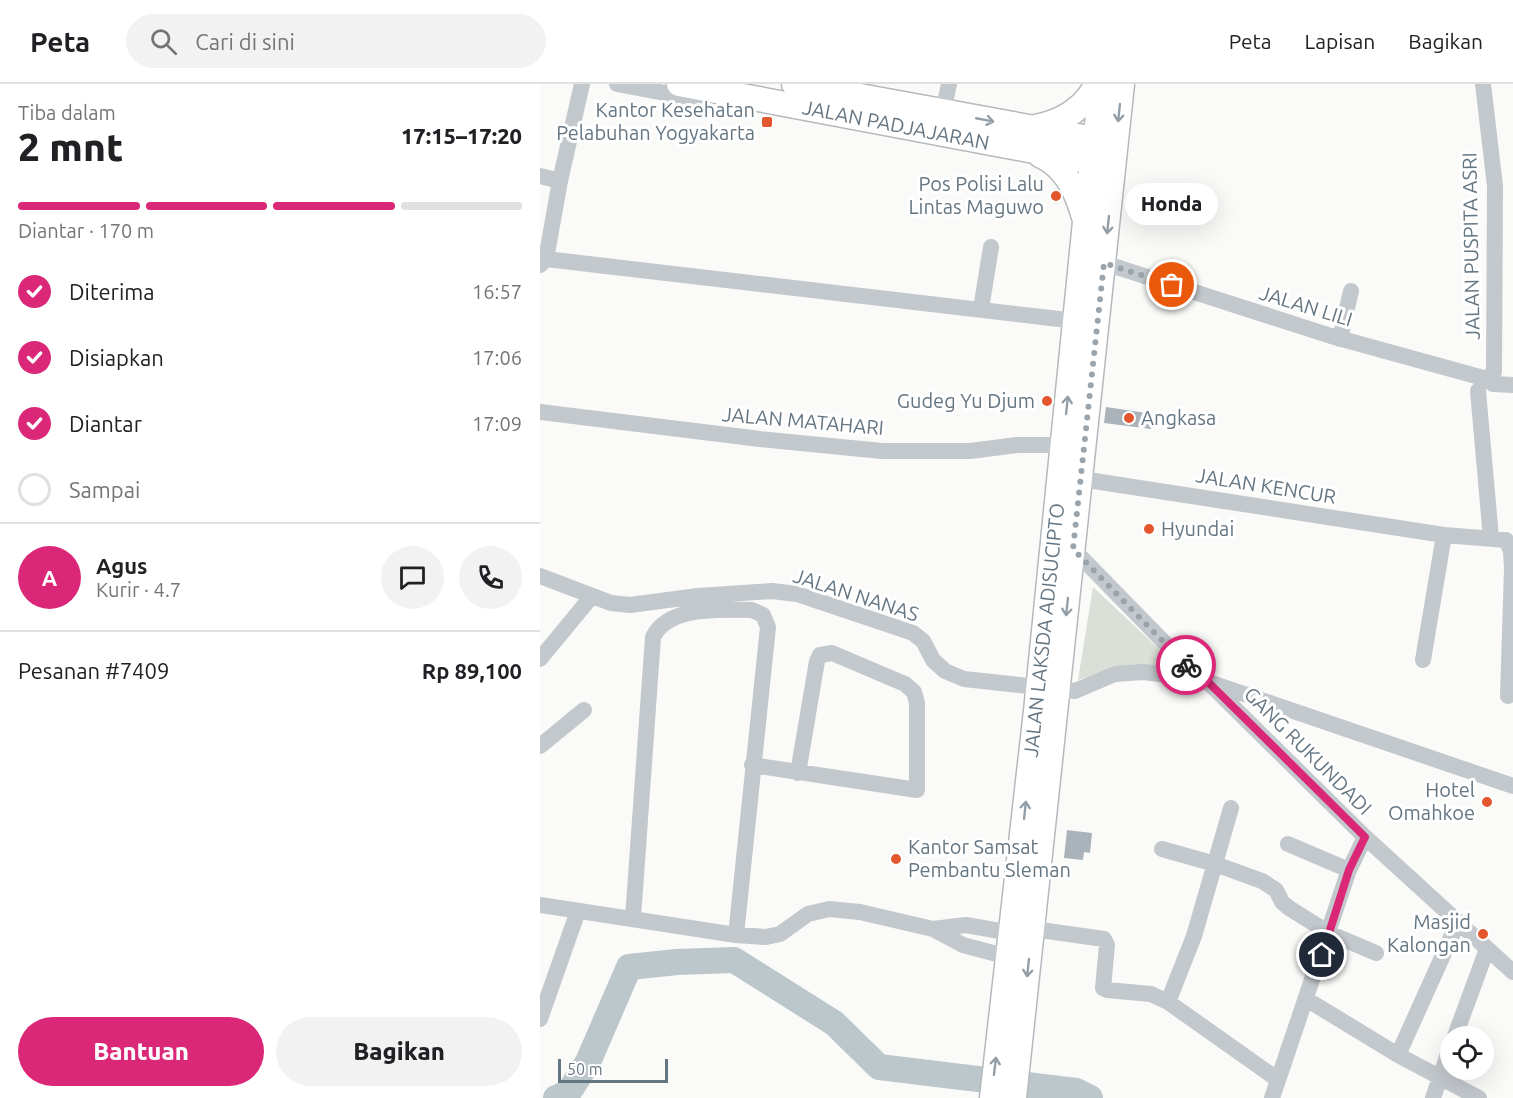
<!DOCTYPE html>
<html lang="id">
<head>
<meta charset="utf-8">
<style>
  body { margin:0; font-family:Ubuntu,sans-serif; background:#f2f2f2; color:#202124; height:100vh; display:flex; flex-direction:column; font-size:22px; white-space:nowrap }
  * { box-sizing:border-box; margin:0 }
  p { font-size:20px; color:#757577 }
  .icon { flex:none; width:33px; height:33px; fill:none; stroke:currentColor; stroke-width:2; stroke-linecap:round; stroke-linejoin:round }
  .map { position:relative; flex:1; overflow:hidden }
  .sheet { display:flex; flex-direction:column; background:#fff; width:540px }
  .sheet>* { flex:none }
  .buttons { position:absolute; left:900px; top:942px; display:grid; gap:12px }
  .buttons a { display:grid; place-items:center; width:54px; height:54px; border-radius:50%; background:#fff; box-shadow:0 6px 24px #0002; font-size:30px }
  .scale { position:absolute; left:18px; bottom:15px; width:110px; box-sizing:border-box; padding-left:6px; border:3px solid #657683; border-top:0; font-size:16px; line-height:21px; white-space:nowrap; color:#657683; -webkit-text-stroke:4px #fff; paint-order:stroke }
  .pin { position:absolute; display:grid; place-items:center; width:51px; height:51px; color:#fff; margin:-26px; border:3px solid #fff; border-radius:50%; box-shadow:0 2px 6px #0007 }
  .courier { position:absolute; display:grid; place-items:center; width:60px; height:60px; margin:-30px; border:4px solid #db2777; border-radius:50%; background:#fff; color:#222; box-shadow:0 2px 8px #0007 }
  .bubble { position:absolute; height:42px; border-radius:21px; background:#fff; box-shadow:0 6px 24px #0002; font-size:20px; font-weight:800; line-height:42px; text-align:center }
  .overview em { font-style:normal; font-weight:800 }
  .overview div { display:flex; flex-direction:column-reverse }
  .overview { display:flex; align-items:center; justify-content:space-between; height:102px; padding:0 18px }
  h1 { font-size:39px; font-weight:800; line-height:45px }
  .bar { display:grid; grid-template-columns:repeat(4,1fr); gap:9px 6px; align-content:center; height:72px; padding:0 18px }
  .bar i { height:8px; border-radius:4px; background:#e0e0e0 }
  .bar .active { background:#db2777 }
  .bar p { grid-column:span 4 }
  .line { display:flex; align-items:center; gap:15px; padding:0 18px; border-top:2px solid #e0e0e0 }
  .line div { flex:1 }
  .round { display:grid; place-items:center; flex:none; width:63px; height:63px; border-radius:32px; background:#f2f2f2 }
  ol { padding:0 18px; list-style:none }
  li { display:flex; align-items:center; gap:18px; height:66px }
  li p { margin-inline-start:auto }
  li .icon { padding:6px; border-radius:50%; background:#db2777; color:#fff; stroke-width:4 }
  li:last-child { color:#757577 }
  li i { width:33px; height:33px; border:3px solid #e0e0e0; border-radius:50% }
  .action { display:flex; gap:12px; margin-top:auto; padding:12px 18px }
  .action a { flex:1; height:69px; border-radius:36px; background:#db2777; color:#fff; font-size:24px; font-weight:800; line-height:69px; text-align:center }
  .action a+a { background:#f2f2f2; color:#202124 }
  header { display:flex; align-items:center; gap:36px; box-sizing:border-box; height:84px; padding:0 30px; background:#fff; border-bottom:2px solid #e0e0e0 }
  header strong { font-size:28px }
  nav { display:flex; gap:33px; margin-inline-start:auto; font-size:21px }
  .search { width:420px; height:54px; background:#f2f2f2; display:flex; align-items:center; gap:15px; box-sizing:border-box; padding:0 21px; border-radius:33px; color:#757577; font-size:22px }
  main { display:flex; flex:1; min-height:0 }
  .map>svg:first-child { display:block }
  .green { fill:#dadfd7 }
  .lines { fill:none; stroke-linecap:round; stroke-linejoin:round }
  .river { stroke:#bbc7cb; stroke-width:26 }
  .building { fill:#aab3b9 }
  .highway-casing { stroke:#b4b9bd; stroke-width:27 }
  .minor { stroke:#c3c8cc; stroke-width:16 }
  .highway { stroke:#fff; stroke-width:24 }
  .oneway { stroke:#939fa8 }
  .done { stroke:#99a4ac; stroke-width:6; stroke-dasharray:0 10.8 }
  .route { stroke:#db2777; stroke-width:8 }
  .poi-dot { fill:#e4572e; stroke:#fff; stroke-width:2 }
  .labels { text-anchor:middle; stroke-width:6; stroke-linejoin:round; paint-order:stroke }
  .poi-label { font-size:20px; fill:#657683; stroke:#fff; text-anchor:end }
  .street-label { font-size:20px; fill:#657683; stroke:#fff }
</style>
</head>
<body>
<header>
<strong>Peta</strong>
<div class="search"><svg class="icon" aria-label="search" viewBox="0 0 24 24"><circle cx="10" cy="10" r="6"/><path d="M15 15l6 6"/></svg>Cari di sini</div>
<nav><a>Peta</a><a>Lapisan</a><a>Bagikan</a></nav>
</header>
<main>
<section class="sheet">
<div class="overview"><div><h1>2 mnt</h1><p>Tiba dalam</p></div><em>17:15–17:20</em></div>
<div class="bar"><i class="active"></i><i class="active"></i><i class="active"></i><i></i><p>Diantar · 170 m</p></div>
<ol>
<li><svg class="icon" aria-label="check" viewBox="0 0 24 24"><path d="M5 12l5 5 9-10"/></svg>Diterima<p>16:57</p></li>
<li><svg class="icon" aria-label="check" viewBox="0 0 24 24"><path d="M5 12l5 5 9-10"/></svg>Disiapkan<p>17:06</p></li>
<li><svg class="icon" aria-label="check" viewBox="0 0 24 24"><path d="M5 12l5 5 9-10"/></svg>Diantar<p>17:09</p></li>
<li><i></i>Sampai</li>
</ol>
<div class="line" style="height:108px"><b class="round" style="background:#db2777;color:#fff">A</b><div><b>Agus</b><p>Kurir · 4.7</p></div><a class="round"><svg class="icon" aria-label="chat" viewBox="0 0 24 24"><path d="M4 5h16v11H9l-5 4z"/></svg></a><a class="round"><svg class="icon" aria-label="phone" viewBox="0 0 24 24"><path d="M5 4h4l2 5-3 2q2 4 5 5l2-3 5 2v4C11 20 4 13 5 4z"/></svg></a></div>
<div class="line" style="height:78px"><div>Pesanan #7409</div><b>Rp 89,100</b></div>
<div class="action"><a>Bantuan</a><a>Bagikan</a></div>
</section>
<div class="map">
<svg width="973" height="1014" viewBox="0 0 973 1014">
  <rect width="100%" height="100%" fill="#fafaf8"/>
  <!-- green -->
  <path class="green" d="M553,503L637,582C600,580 573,583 538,596Z"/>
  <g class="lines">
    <!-- river -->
    <path class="river" d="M16,1014L29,1008L48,978L89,883L137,878L194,876L294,939L339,983L536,1007L550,1014"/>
  </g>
  <!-- building -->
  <path class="building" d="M566,323L613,330L611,345L564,339Z
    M527,746L552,749L550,769L544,768L543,776L524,774Z"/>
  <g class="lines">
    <defs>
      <path id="highway" d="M139,0L568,81
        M254,0L571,58
        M495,43C523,38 544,25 557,0
        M500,71C526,83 536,106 544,133
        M452,1014L496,627L545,138L562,0
        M474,1014L582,0"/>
    </defs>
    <!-- highway casing -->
    <use href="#highway" class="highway-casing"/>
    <!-- minor -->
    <path class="minor" d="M77,0L156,15
      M403,28L409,0
      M0,92L20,97
      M6,175L536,237
      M564,179L791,252L947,295L954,288L955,102L943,0
      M0,181L6,175L20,97L42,0
      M441,225L451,163
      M800,255L811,207
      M947,295L953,300L973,301
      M938,307L951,454
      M0,328L220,355L342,367H430L477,361H523
      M541,395L904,451L966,456L971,467L972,485L968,612
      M525,464L533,465L660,595L973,702
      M0,492L71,519L90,521L158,512L232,507L257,510L373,549L383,557L393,576L405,587L424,595L535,607L575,590L603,588L660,595
      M0,575L52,512
      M883,576L904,451
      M670,600L825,753L973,888
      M0,662L44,626
      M212,681L377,706V619L374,608L365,600L292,569L280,571L277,577L258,689
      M748,760L809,786
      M622,765L675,780L722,797L736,806L742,818L749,824L789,849L836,869
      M0,821L196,851L226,853L240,850L268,830L289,825L320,828L393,845L426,841L471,849
      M93,834L113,553C129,521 181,526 212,526L223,531L228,543L196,851
      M393,845L423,861L468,873
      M493,845L564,855L567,861L563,904L567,906L611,910L628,918L737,995
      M766,915L858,971L939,1014
      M628,918L654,852L691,724
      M0,935L38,827
      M915,952L947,865
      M858,971L918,838
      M732,1014L809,786L825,753
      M893,1014L910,964"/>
    <!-- highway -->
    <use href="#highway" class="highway"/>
  </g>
  <!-- one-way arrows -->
  <defs><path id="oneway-shaft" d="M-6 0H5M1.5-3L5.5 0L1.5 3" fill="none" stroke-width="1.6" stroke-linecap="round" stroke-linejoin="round" transform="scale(1.5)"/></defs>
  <g class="oneway">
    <use href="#oneway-shaft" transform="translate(579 29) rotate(96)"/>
    <use href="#oneway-shaft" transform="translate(445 36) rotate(11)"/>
    <use href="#oneway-shaft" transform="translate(568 141) rotate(96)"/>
    <use href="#oneway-shaft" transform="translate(527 321) rotate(-84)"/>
    <use href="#oneway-shaft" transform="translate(527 523) rotate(96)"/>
    <use href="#oneway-shaft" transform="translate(485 726) rotate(-84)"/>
    <use href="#oneway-shaft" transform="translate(488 884) rotate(96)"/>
    <use href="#oneway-shaft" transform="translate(455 982) rotate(-83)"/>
  </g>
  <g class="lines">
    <!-- done -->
    <path class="done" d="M632,201L564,179L533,465L646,581"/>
    <!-- route -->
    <path class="route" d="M646,581L660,595L667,597L825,753L809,786L782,871"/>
  </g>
  <!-- markers -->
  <g class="poi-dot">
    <rect x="221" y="32" width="12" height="12" rx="3"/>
    <circle cx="516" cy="112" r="6"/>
    <circle cx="507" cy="317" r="6"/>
    <circle cx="589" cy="334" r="6"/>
    <circle cx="609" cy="445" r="6"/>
    <circle cx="947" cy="718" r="6"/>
    <circle cx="356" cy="775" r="6"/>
    <circle cx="943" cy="850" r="6"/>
  </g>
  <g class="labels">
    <!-- poi labels -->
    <g class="poi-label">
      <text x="215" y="33">Kantor Kesehatan<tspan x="215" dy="23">Pelabuhan Yogyakarta</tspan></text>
      <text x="504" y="107">Pos Polisi Lalu<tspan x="504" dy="23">Lintas Maguwo</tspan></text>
      <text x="495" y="324">Gudeg Yu Djum</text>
      <text x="601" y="341" text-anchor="start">Angkasa</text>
      <text x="621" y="452" text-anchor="start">Hyundai</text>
      <text x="935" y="713">Hotel<tspan x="935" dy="23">Omahkoe</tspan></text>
      <text x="368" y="770" text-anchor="start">Kantor Samsat<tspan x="368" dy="23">Pembantu Sleman</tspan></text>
      <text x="931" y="845">Masjid<tspan x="931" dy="23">Kalongan</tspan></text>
    </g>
    <!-- street labels -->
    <g class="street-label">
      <text transform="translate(356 41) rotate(11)" y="7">JALAN PADJAJARAN</text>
      <text transform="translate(931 162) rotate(-91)" y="7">JALAN PUSPITA ASRI</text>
      <text transform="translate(766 222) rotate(17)" y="7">JALAN LILI</text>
      <text transform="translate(263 337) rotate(5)" y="7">JALAN MATAHARI</text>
      <text transform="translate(726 402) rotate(9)" y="7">JALAN KENCUR</text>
      <text transform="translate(316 511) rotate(18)" y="7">JALAN NANAS</text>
      <text transform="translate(504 546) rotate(-84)" y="7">JALAN LAKSDA ADISUCIPTO</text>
      <text transform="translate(768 667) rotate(45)" y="7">GANG RUKUNDADI</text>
    </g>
  </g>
</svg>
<div class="buttons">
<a><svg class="icon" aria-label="locate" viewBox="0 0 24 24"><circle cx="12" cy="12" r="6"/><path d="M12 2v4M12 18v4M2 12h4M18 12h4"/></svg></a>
</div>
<div class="scale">50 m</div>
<div class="pin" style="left:632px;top:201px;background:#ea580c"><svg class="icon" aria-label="bag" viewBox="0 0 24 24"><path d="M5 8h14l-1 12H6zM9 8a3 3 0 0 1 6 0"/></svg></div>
<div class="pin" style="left:782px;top:871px;background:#1f2937"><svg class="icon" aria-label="home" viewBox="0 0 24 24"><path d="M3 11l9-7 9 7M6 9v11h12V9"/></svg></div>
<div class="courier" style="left:646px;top:581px"><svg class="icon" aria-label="bike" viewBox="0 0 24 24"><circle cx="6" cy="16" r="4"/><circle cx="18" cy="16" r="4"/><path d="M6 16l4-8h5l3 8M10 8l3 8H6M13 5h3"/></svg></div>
<div class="bubble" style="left:585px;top:99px;width:93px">Honda</div>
</div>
</main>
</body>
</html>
